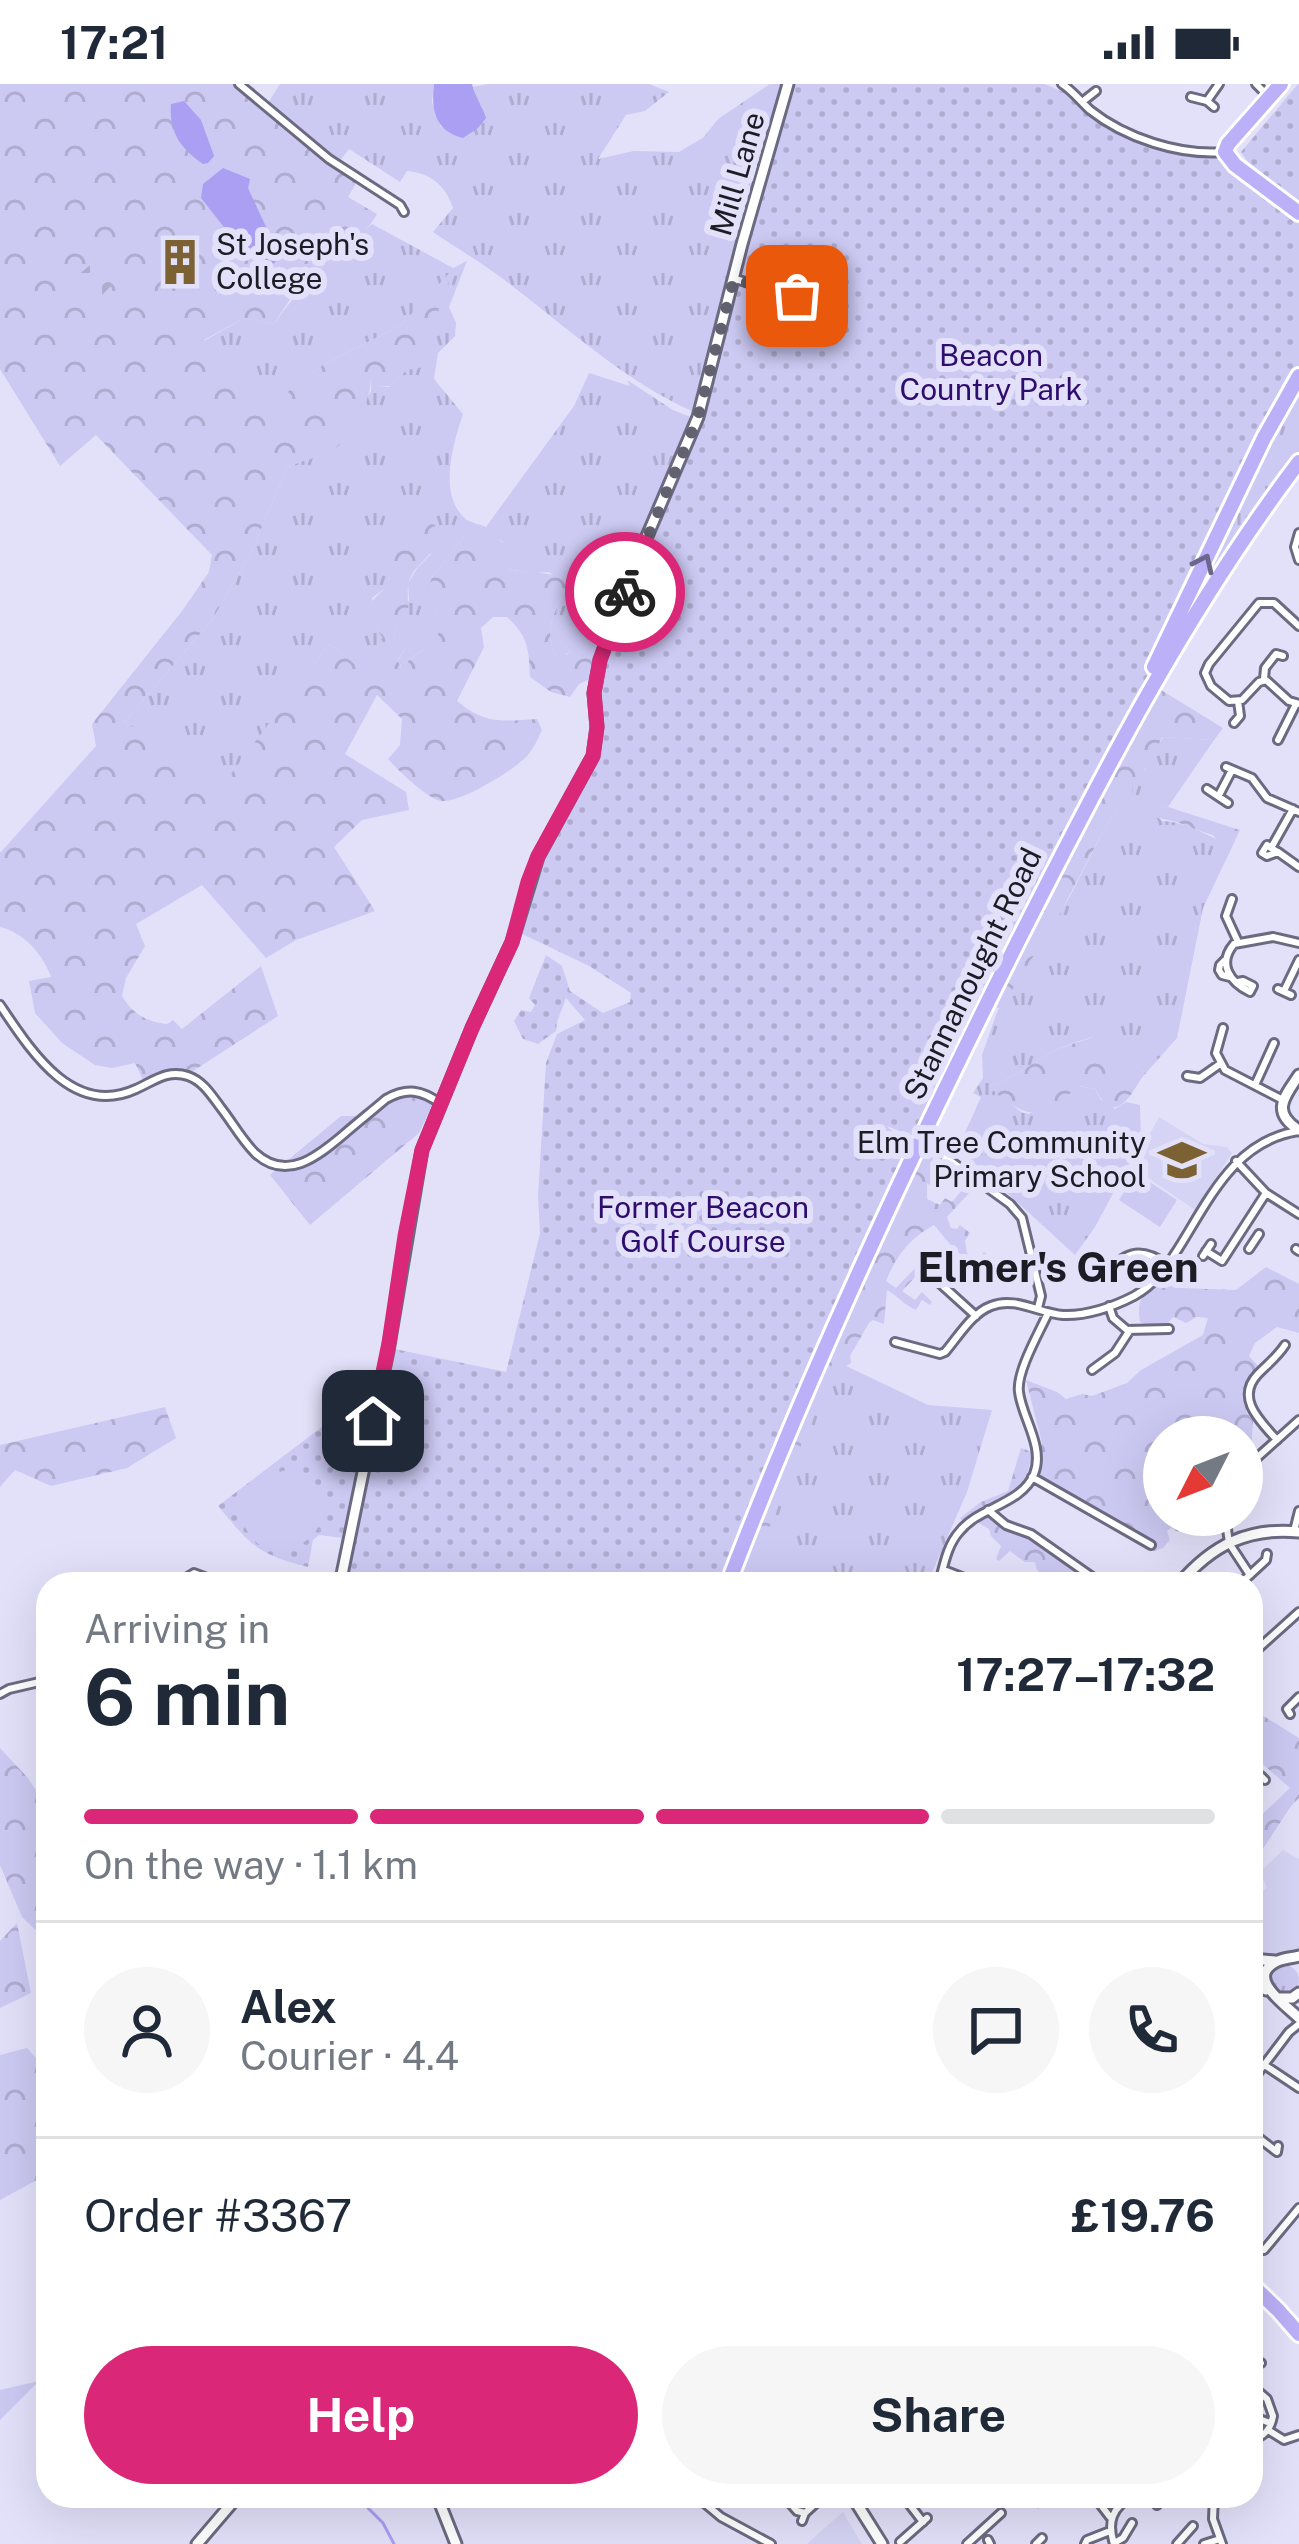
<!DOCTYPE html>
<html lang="en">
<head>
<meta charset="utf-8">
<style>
  body { margin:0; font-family:"Public Sans",sans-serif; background:#f6f6f7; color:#1f2937; height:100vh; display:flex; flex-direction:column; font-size:45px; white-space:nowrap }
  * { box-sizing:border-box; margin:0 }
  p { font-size:39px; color:#747a83 }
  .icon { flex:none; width:66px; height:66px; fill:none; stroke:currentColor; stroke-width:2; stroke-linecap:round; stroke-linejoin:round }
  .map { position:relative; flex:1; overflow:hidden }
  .panel { position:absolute; left:36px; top:1488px; width:1227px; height:936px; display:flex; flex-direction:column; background:#fff; border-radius:36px; box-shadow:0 12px 48px #0002 }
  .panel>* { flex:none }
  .needle { width:78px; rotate:228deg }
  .buttons { position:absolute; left:1143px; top:1332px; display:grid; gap:24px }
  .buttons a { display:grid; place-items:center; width:120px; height:120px; border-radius:50%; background:#fff; box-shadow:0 12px 48px #0002; font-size:60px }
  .pin { position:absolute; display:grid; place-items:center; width:102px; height:102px; color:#fff; margin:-51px; border-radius:24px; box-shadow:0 6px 18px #0006 }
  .courier { position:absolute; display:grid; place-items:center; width:120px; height:120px; margin:-60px; border:9px solid #db2777; border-radius:50%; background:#fff; color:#222; box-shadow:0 3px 15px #0007 }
  .headline em { font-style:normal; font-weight:700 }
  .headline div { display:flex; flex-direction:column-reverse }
  .headline { display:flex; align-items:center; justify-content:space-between; height:204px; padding:0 48px }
  h1 { font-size:78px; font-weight:700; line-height:90px }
  .bar { display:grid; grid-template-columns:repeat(4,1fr); gap:18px 12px; align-content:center; height:144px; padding:0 48px }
  .bar i { height:15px; border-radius:9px; background:#e0e1e3 }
  .bar .on { background:#db2777 }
  .bar p { grid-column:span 4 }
  .line { display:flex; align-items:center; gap:30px; padding:0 48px; border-top:3px solid #e0e1e3 }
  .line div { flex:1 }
  .round { display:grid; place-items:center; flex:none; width:126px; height:126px; border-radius:63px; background:#f6f6f7 }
  .action { display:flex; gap:24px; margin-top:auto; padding:24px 48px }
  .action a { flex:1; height:138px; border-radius:72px; background:#db2777; color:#fff; font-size:48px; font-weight:700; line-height:138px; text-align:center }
  .action a+a { background:#f6f6f7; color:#1f2937 }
  .status { display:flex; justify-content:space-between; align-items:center; height:84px; padding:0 60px; background:#fff; direction:ltr }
  .status svg { height:33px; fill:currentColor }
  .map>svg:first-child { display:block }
  .built { fill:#d6d4f4 }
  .grass { fill:url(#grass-tufts) }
  .forest { fill:url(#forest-crowns) }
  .cemetery { fill:url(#cemetery-stones) }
  .park { fill:url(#park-dots) }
  .pitch { fill:#ccc9f3 }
  .water { fill:#aa9ff3 }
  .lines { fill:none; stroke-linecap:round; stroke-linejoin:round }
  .stream { stroke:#aa9ff3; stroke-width:3 }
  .minor-casing { stroke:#6c6a80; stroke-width:12 }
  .tertiary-casing { stroke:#6c6a80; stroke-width:15 }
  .primary-casing { stroke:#fff; stroke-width:20 }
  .minor { stroke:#fff; stroke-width:6 }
  .tertiary { stroke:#fff; stroke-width:9 }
  .primary { stroke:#bcb0f8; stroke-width:14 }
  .oneway { stroke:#6c668e }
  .done { stroke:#626170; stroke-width:12; stroke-dasharray:0 21.6 }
  .route { stroke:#db2777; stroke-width:15 }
  .labels { text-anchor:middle; stroke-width:12; stroke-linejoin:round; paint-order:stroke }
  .street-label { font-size:30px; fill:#1c1c25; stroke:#e3e1fa }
  .poi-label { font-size:30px; fill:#1c1c25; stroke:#e3e1fa; text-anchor:start }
  .park-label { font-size:30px; fill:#2f0d6f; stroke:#e3e1fa }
  .district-label { font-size:42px; font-weight:bold; fill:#1c1c25; stroke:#e3e1fa }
</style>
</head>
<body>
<div class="status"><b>17:21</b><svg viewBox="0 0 49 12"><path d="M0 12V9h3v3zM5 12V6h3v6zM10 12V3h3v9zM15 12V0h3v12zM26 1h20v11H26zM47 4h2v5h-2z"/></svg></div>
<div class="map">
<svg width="1299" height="2460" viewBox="0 0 1299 2460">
  <defs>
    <pattern id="grass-tufts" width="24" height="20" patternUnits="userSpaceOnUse" patternTransform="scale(3)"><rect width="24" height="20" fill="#ccc9f3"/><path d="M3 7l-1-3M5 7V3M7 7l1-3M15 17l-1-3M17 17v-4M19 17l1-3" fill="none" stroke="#afacd0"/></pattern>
    <pattern id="forest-crowns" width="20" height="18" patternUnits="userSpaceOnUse" patternTransform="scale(3)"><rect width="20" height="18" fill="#ccc9f3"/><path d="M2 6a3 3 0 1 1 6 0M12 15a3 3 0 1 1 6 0" fill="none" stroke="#afacd0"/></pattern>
    <pattern id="cemetery-stones" width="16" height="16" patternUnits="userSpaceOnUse" patternTransform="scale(3)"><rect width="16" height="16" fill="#ccc9f3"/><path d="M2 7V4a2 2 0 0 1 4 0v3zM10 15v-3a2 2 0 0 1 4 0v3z" fill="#afacd0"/></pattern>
    <pattern id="park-dots" width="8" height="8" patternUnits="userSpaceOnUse" patternTransform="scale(3)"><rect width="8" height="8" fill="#ccc9f3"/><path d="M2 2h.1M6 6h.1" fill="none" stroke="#afacd0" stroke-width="1.8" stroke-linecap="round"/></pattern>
  </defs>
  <rect width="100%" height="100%" fill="#e3e1fa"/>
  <!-- built -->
  <path class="built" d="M1159,1033L1203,1060L1227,1063L1232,1069L1195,1126L1132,1083Z
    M1283,1766L1299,1775V1865L1283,1869H1256L1251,1867V1819L1267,1803L1259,1789Z
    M843,2428L862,2460H807L829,2440Z"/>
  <!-- grass -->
  <path class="grass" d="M280,0H434L432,18L441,43L483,24L475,13L473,3L488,0H649L669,8L645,27L626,31L598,75L634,67L679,68L704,53L718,35L770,0H782L726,213L721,212L694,328C625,298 563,240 503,195C481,178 456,164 433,148L453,124C446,102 431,89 407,87L400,98L349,65L337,81L266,22Z
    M372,140L453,184L467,177L449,223L456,239L455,252L438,269L434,295L463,330C453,360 437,413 467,436C470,438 484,442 486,443L574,322L589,289L630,302L627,296L673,326L693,334L643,446L613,531L592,526L578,559L566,571H556C542,550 556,523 567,502L549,488L534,489L506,485L503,457L467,448L432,494L437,522L431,541L441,546C431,564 416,567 403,583L397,578L407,562L396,557L395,544L409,516L408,500L417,484L432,469L391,490L385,504L372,514L374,542L383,554L362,586L329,560L224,700L124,638L212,536L251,469L287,383L332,366L371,307V288L379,303H389C423,272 437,231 451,189L401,241L323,281L260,330L204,257L244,234L274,240C305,196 330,174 372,140Z
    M1299,297V372L1159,586Z
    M1163,653L1214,656L1168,723L1145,721L1162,737C1188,737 1210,755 1233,761L1203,824L1177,954L1146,989L1092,953C1077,958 1059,963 1045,972C1026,983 1014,995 992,1000L990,1003L1021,1028L1029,1030L1079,1002L1095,1005L1101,1016L1115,1025L1126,1018L1140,1021L1141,1057L1095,1143L1075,1171L958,1064L981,1013L973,1009L983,994L982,971L997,928L1069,814L1107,740L1117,726L1134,718L1130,703L1134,694L1145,685Z
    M823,1271L928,1321L992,1326L967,1408L927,1500H728Z
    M1269 1896a15 15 0 1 1 30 0a15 15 0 1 1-30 0Z"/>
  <!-- forest -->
  <path class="forest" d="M0,0H239L358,96L348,113L377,130C367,152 323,179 304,199C292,211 283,226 274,240L244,234L204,256L260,329L323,281L401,241L453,185L434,239L424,283L407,286L390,302L379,303L371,291C372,314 354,353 333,366C323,372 299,378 287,383L251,469L212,536L124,638L224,699L329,560L361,585L383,554L374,542L353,555L352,537L385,504L391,490L381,475C391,447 403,430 435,441C441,477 413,474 408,502C407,511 409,523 408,532L395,544L396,556L406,553L407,562L397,577L402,583C415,570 431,562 441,546L430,542L437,522L423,513L432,494L467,448C480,448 500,455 511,463V476L507,485C525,489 545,487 563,494L567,502C556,523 542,550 556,571H567C586,548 583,529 611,515L613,531L594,593L579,600L570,613L551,608L530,593C529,565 528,552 507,533H493L481,544L484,563L457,617C486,641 502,637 537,635L542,646C538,655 534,664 527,672C514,686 461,719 442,717C428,716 398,686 388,675L400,661L402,635L377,611L345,670L406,708L409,726L362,736L334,763L375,827L296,856L266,874L202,801L136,840L145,862L126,894L122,912C134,931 145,937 167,940L173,936L182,945L261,882L278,932L193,987H160L143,996L135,979L112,984L95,981L62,959L35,929L29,897L51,893C43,870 23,848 0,843V769L96,662L92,640L182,527L209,488L212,471L96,351L60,382L0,285Z
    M1161,606L1223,644L1214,656L1162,653C1158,662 1154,673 1147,682C1136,696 1129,697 1134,717L1138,719L1135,729L1117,726L1107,740L1057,835L1000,925L995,922L999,908C1049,806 1099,702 1161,606Z
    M1144,720L1168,723L1240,746L1233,761C1223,761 1219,759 1213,751C1201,748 1193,744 1182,740C1170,735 1154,734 1141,730Z
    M1093,953L1146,989C1134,1002 1128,1026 1107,1024L1095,1005L1080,1002C1036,1035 1033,1039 990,1004L992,1000C1014,995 1026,983 1045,972C1059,963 1077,959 1093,953Z
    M394,1012L436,1014L419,1049L310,1141L270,1091L341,1032H366Z
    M925,1063L932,1066L933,1080L944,1079L948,1072L957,1080L951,1088L935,1086L932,1088L938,1100L932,1103L927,1099V1115L940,1121L945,1114L952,1118L968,1099L972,1106L947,1133L951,1144L957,1145L960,1141L970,1149L965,1157L967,1169L973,1174H980L984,1168L997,1178L998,1186L993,1196L955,1166L934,1141C909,1155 897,1171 886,1197L896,1204L917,1182L921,1187L902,1207L915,1216L922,1208L932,1218L930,1221L922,1216L916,1226C904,1221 898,1212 887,1206L884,1240L873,1236L869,1239L850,1272L851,1279L845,1283L833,1278L766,1452V1464C781,1482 807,1482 822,1500H732L882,1145Z
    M1175,1179L1183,1186L1173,1199L1181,1204L1236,1206L1266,1183L1299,1200V1249L1277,1243L1255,1259L1249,1272L1260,1284C1246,1298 1247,1310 1246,1328L1253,1337L1250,1387L1261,1400L1253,1407L1245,1398L1242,1401V1353H1164V1431H1190L1178,1448L1171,1444L1167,1447L1170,1456L1163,1464L1154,1467L1036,1393L1042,1359L1026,1296L1057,1308L1066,1315L1082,1310L1092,1312L1127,1299L1141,1286L1203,1251L1208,1234L1197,1233L1186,1239L1173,1233L1168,1239L1148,1241L1140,1238C1136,1210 1145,1213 1162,1197C1168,1192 1171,1185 1175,1179Z
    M165,1323L176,1354L127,1384L51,1402L15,1386L0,1403V1361Z
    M1021,1364L1033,1368L1026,1394L1020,1404L1022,1411L982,1428C997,1443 1017,1447 1034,1457C1051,1468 1067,1480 1084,1491L1081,1500H1052L1037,1486L1035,1478H1025L1010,1467L999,1477L996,1475L1001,1462L991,1452L989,1445L975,1437L967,1444L960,1434L981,1418L1008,1407Z
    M1251,1624L1299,1654V1714L1291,1722L1253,1780L1251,1741L1290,1704L1251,1670Z
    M0,1664L28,1694L48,1725V1858L22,1833L0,1781Z
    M17,1839L31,1909L0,1924V1857Z
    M27,1964L37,1975L48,1971V2090L0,2116V1971Z
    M39,2297L0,2336V2306Z"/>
  <!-- cemetery -->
  <path class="cemetery" d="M102,172L117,196L95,218L74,194Z"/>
  <!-- park -->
  <path class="park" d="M788,0H1045L1079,15L1090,25L1126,47L1187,66L1225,68L1299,129V292L1165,558L1131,638L991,911L912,1052L887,1042L915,1070L728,1500H343L361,1375L343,1454L319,1451L313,1456L308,1483C256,1470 251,1461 218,1422L331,1336L366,1356L385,1263L506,1288L540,1149L538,1113L546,979L557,950L585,936L566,914L557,938L556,947L538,960L523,955L514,937L521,926L531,928L535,921L529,914L546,871L562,882L570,907L603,929L630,918L631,909L589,882L516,847L528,798L593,672L600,576L698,333Z
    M1298,0H1299V119L1247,77L1241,68Z"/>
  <!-- pitch -->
  <path class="pitch" d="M1136,1089L1177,1116L1160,1143L1119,1116Z
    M289,1385C370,1409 294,1497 255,1457C246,1448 241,1436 240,1423L270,1391Z"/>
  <!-- water -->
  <path class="water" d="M434,0H472C475,13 482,21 486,34L478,44L463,54C435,47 431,26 434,0Z
    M184,17L201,36L214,72L208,79L203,80C180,64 169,48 171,20Z
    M223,84L250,95L248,104L280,173L268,185L227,147L201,114L203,100Z"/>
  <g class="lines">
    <!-- stream -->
    <path class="stream" d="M368,2424L383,2439L394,2460"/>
    <defs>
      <path id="minor" d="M239,0L329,75L400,121L404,128
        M1062,0C1073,7 1080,17 1090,26C1125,54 1180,72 1225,68
        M1256,0L1267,11
        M1191,13L1207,17L1214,23
        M1207,17L1219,0
        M1082,18L1096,7
        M735,195L797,212L810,220
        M1299,449L1295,463L1299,476
        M1299,542L1274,519H1259L1209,580L1205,589L1211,602L1229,617L1242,616L1259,598L1266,596L1289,617L1299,620
        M1264,595L1265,584L1276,570L1283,572
        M1234,639L1240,632L1238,617
        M1278,656L1296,620
        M1226,683L1252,694L1267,714L1299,728
        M1207,705L1228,719
        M1219,711L1232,686
        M1271,764L1278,768L1267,772L1262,769L1267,761L1271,764L1293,725
        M1278,768L1299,783
        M1232,815L1226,832L1238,858
        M1225,876L1220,881L1219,886L1222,891L1230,893
        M1238,898L1243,897L1253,902L1250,908C1230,898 1217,880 1234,860L1273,853L1299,859
        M1278,905L1291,911
        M1284,907L1299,876
        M0,921C31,967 73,1034 136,1005C154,997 168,985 188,992C203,997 212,1012 221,1024C232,1038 242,1056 255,1069C286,1098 317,1073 343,1051C358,1038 372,1027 386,1015C407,1003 422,1006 441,1020
        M1223,944L1216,969L1225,986L1283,1016
        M1187,992L1200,994L1220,980
        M1255,1001L1274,959
        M930,1062L1010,1120L1022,1134L1041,1212L1038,1224
        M1236,1077L1266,1109L1299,1130
        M1249,1165L1259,1150
        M1296,1165L1299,1167
        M1206,1167L1222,1177L1266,1109
        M1203,1172L1211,1160
        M929,1186L933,1193L976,1232
        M1101,1192C1126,1170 1137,1160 1168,1181
        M1109,1222L1113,1234L1127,1246L1169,1245
        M895,1258L940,1270L945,1268C958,1253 972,1229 991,1222C1014,1212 1039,1229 1063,1231C1086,1232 1113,1223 1134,1212C1154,1201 1166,1184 1178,1165C1209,1116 1235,1056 1299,1047
        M1092,1286L1115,1269L1130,1246
        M1277,1356C1260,1337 1235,1314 1258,1290C1268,1280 1278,1272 1285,1261
        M1242,1387L1299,1336
        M1032,1393L1151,1461
        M988,1426L1006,1441L1031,1450L1102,1500
        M1225,1431L1229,1459L1250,1491
        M1294,1447L1299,1427
        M944,1486L980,1500
        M939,1499C944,1481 947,1461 960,1447C979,1423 1022,1420 1034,1390C1045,1363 1022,1334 1019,1308C1016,1288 1040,1247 1048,1229
        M176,1500L194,1489L223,1500
        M1240,1500L1266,1476L1267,1470
        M1251,1571L1299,1528
        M0,1610L9,1605L48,1596
        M1290,1630L1287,1625L1299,1613
        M1251,1701L1261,1692L1265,1696
        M1263,1980L1299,2004
        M1251,1998L1289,1948L1299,1940
        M1251,2048L1277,2068L1278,2062
        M1251,2098L1252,2097
        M1251,2167L1264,2166L1299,2124
        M1251,2283L1261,2279
        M1251,2301L1267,2315L1273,2332C1271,2344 1264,2354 1251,2355
        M1251,2332L1270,2339
        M1268,2346L1284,2356L1299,2351
        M696,2412L721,2433L771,2460
        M784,2412L797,2427L805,2429
        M903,2412L923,2438
        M1094,2412L1110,2433
        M1156,2412L1157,2421
        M1214,2412L1213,2435L1222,2460
        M1031,2413L1038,2418L1044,2412
        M802,2437L805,2429L816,2419
        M988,2456L990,2460
        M900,2458L927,2434
        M1114,2459L1123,2454L1132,2439
        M967,2460L1001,2429
        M1036,2460L1042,2454
        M1085,2460L1087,2456L1110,2447
        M1114,2460C1107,2438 1112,2423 1133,2412
        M1177,2460L1193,2442
        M1204,2460L1220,2455"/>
      <path id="tertiary" d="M1299,991C1285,1012 1270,1028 1299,1046
        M340,1500L388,1267L422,1066L472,944L512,858L538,773L593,672L597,643L594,609L600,576L636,478L698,333L742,160L788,0
        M1179,1500C1212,1461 1248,1443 1299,1448
        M1299,1872C1292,1874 1284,1874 1278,1877C1243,1893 1286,1921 1299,1934
        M1251,1875L1275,1877
        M1251,1894L1266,1906
        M1278,1914H1292L1299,1909
        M437,2412L456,2460
        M852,2412L882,2460
        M197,2460L238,2412"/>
      <path id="primary" d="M1281,0L1228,60L1225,68L1235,81L1299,129
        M1154,583L1264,354L1299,292
        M728,1500C811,1283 911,1071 1015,863C1100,695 1185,528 1299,378
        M1251,2200L1278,2226L1299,2250"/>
    </defs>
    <!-- minor casing -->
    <use href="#minor" class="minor-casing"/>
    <!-- tertiary casing -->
    <use href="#tertiary" class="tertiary-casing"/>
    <!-- primary casing -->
    <use href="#primary" class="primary-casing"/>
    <!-- minor -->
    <use href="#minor" class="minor"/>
    <!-- tertiary -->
    <use href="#tertiary" class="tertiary"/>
    <!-- primary -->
    <use href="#primary" class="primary"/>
  </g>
  <!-- one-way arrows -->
  <defs><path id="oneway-chevron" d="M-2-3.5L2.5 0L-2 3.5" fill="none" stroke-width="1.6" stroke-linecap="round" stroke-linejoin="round" transform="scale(3)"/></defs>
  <use class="oneway" href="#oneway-chevron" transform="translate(1204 479) rotate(-65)"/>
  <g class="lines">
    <!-- done -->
    <path class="done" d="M625,508L698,333L734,195L797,212"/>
    <!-- route -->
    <path class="route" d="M373,1337L389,1259L405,1152L422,1066L472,944L512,858L528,798L538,772L593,672L597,643L594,609L600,576L625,508"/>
  </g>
  <!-- icons -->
  <defs>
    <symbol id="building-bare" viewBox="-9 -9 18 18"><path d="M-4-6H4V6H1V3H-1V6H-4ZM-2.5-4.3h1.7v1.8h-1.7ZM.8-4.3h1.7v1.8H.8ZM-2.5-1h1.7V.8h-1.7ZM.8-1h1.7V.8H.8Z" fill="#7c6133" stroke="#e3e1fa" stroke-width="2.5" paint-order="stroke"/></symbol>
    <symbol id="school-bare" viewBox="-9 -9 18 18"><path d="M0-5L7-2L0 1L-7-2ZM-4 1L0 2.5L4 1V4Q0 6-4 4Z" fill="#7c6133" stroke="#e3e1fa" stroke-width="2.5" paint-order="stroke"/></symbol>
  </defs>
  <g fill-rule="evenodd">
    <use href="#building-bare" x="147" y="145" width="66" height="66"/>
    <use href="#school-bare" x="1149" y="1043" width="66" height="66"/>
  </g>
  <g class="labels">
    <!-- street labels -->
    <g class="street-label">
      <text transform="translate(738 90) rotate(-74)" y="10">Mill Lane</text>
      <text transform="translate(973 890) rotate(-64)" y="10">Stannanought Road</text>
    </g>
    <!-- poi labels -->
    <g class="poi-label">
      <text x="216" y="171">St Joseph's<tspan x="216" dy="34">College</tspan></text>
      <text x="1146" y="1069" text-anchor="end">Elm Tree Community<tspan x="1146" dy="34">Primary School</tspan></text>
    </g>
    <!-- park labels -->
    <g class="park-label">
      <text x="991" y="282">Beacon<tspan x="991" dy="34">Country Park</tspan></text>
      <text x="703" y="1134">Former Beacon<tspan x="703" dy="34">Golf Course</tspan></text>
    </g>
    <!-- district labels -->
    <g class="district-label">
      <text x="1058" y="1198">Elmer's Green</text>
    </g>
  </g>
</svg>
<div class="buttons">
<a><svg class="needle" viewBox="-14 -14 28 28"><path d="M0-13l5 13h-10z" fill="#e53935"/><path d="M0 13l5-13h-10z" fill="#747a83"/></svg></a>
</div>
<div class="pin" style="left:797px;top:212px;background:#ea580c"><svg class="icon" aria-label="bag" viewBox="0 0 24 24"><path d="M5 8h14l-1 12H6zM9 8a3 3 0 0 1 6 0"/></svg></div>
<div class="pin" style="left:373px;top:1337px;background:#1f2937"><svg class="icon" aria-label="home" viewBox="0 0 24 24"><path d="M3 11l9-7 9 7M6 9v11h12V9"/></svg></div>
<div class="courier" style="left:625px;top:508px"><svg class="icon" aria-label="bike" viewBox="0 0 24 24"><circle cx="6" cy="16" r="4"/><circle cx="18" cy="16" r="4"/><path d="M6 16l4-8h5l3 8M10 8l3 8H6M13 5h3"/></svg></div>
<section class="panel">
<div class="headline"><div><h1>6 min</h1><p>Arriving in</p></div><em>17:27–17:32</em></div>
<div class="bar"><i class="on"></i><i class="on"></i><i class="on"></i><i></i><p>On the way · 1.1 km</p></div>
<div class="line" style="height:216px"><a class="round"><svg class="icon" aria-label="person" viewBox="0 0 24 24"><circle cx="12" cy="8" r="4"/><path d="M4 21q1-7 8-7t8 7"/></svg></a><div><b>Alex</b><p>Courier · 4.4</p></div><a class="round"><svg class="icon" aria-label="chat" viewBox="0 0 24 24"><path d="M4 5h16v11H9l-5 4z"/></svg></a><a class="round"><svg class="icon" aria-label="phone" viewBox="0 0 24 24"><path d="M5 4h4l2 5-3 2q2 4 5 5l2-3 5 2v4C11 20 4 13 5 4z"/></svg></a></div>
<div class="line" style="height:156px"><div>Order #3367</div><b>£19.76</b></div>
<div class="action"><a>Help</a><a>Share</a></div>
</section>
</div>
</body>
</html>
